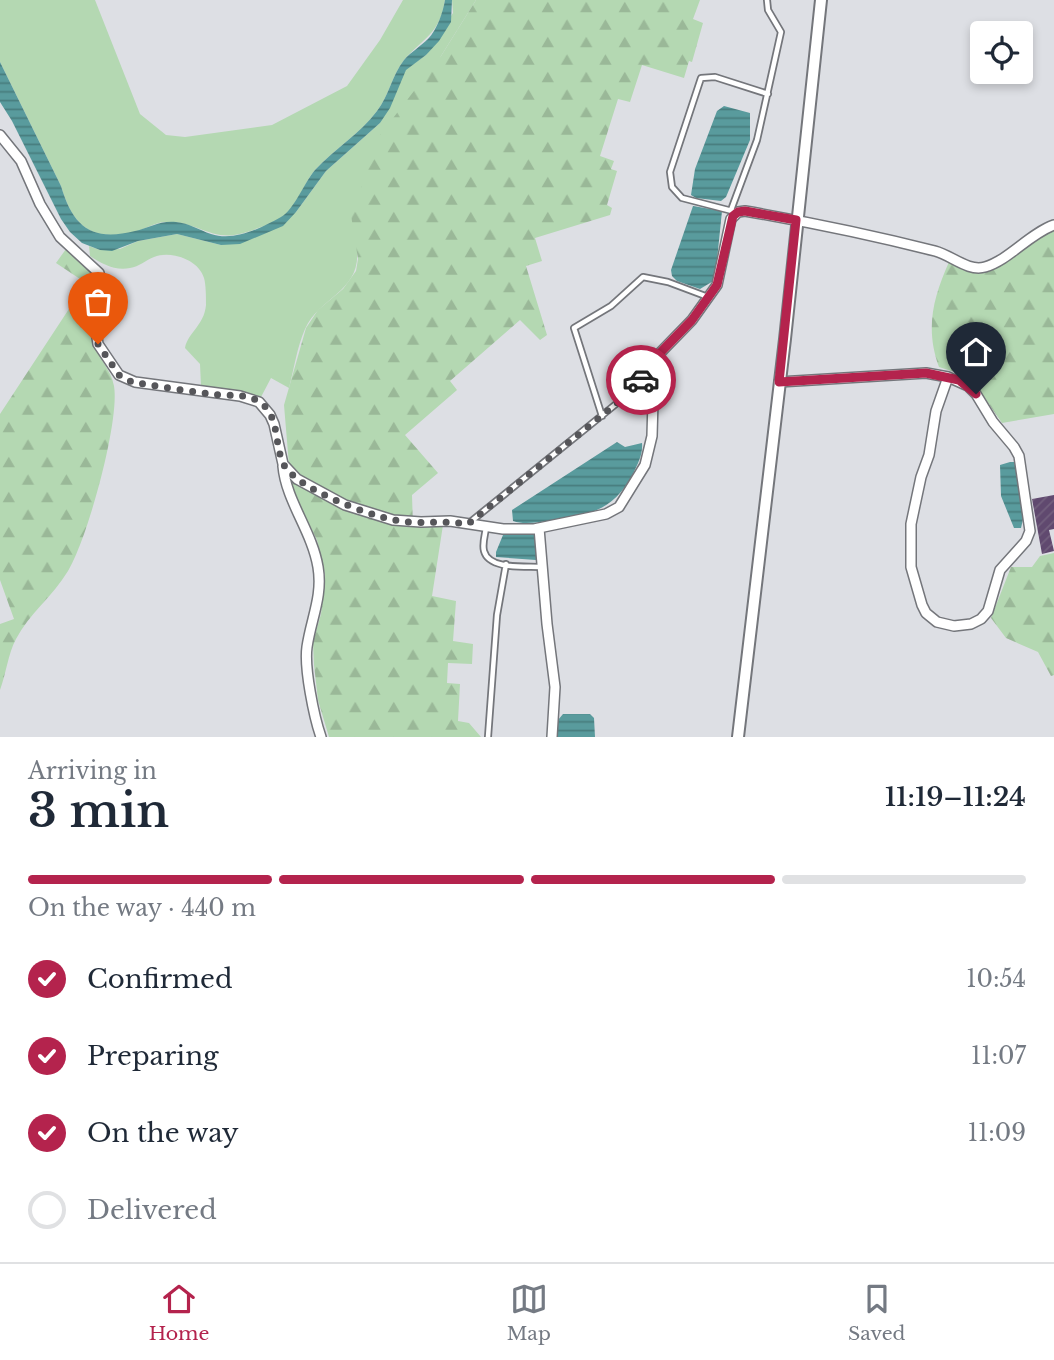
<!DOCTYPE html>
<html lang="en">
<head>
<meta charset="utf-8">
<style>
  body { margin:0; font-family:"Libre Baskerville",serif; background:#f2f2f3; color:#1f2937; height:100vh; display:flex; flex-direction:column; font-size:26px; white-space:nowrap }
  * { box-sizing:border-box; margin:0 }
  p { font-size:23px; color:#747a83 }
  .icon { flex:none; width:38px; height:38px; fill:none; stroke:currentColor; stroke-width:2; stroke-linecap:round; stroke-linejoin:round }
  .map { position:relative; height:737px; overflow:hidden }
  .details { display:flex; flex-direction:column; background:#fff; flex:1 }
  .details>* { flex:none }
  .controls { position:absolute; left:970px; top:21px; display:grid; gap:14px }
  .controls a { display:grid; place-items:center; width:63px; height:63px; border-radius:7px; background:#fff; box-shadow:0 4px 10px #0003; font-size:35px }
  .pin { position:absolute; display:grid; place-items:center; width:60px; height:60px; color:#fff; margin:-72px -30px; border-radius:50% 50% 50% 0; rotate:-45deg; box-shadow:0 0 7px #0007 }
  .pin .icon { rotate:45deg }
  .courier { position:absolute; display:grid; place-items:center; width:70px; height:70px; margin:-35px; border:5px solid #b4234d; border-radius:50%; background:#fff; color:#222; box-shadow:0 2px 9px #0007 }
  .head em { font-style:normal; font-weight:600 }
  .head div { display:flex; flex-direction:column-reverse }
  .head { display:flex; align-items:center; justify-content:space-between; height:119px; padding:0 28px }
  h1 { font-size:46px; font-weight:600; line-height:52px }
  .bar { display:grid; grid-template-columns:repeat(4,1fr); gap:10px 7px; align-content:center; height:84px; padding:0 28px }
  .bar i { height:9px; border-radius:5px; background:#e0e1e3 }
  .bar .active { background:#b4234d }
  .bar p { grid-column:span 4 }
  ol { padding:0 28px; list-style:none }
  li { display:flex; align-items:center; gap:21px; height:77px }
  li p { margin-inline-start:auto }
  li .icon { padding:7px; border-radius:50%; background:#b4234d; color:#fff; stroke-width:4 }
  li:last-child { color:#747a83 }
  li i { width:38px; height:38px; border:4px solid #e0e1e3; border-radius:50% }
  .tabs { display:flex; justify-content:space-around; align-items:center; height:98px; border-top:2px solid #e0e1e3; background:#fff; font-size:19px; color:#747a83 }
  .tabs a { display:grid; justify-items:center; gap:4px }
  .tabs .active { color:#b4234d }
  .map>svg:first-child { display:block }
  .grass { fill:#b4d8b2 }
  .forest { fill:url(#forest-firs) }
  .water { fill:url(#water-rules) }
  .building { fill:url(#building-hatch) }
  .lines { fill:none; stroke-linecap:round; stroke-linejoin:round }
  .service-casing { stroke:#74767b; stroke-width:8 }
  .minor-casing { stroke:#74767b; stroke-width:12 }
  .tertiary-casing { stroke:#74767b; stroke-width:14 }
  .service { stroke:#fff; stroke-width:4.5 }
  .minor { stroke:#fff; stroke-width:9 }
  .tertiary { stroke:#fff; stroke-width:10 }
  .done { stroke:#56565a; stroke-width:7; stroke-dasharray:0 12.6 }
  .route { stroke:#b4234d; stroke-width:9 }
</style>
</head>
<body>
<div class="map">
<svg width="1054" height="737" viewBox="0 0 1054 737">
  <defs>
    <pattern id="forest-firs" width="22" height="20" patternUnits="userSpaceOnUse" patternTransform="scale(1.75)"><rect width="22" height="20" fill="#b4d8b2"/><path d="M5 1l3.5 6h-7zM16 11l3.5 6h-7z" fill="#9ab898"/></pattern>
    <pattern id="water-rules" width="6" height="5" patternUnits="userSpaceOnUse" patternTransform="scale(1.75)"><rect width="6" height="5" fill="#599b9d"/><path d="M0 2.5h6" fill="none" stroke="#487d7e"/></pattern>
    <pattern id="building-hatch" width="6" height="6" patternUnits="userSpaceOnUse" patternTransform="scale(1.75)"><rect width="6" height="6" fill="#60496f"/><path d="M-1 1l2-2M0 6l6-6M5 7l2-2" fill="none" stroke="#715f7d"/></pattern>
  </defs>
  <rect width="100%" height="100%" fill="#dddfe4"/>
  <!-- grass -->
  <path class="grass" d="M0,0H95L140,114L166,135L185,137L272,125L347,86L380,40L403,0H445C440,34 423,38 404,60C392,75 389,96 377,111C360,134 334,149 315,170C304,183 297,205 286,214C276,222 259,228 247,232C212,244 198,220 165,222C154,223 145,229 135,232C92,242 73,227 61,186L0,62Z
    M452,0H476L441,56L357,249C361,292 320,296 305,329C297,347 294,369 289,388L271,378L261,397L201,386L200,364L185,348C188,332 204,326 206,305C206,297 206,285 204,278C199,260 171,250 154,257C146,260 139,267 130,268C115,271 102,264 90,256L89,246L100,250L120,249L138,241L177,234L221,245L296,212L326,171L380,123L406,69L426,55L453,13Z"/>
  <!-- forest -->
  <path class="forest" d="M476,0H700L693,19L703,23L692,62L689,61L684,78L642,65L630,102L618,99L600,156L614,161L611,169L617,171L607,205L612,208L610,215L535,238L542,261L526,266L547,335L540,340L520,320L450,381L457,390L405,435L438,473L412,495L413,526L443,525L432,596L456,601L453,641L473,644L472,664L448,663L447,683L460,684L458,721L469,723L481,737H329L318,700L314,665L313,642L321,614L325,574L317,540L291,489L284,405L306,328L318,310L343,289L356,271L358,259L351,215L380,135L441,56Z
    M1054,228V414L1002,423L970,377L939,367C925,329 933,298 949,262L977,270Z
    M66,249C74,255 85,261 91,269C104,288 89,317 93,338C96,356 111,369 114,386C120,421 87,540 68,571C53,596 29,614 16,639C8,654 6,674 0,690V624L14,619L0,580V414L86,283L56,263Z
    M1054,553V675L1051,676L1038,652L1006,638L991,618L1011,567H1032L1040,556Z"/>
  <!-- water -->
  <path class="water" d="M445,0H452L451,22L439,41L426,55L406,70L390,108L380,123L326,171L296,212L283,226L240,244L221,245L177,234L138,241L112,251L100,250L82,243L70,232L61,219L12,121L0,102V62L61,186C73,227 92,242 135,231C148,228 161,220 176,222C189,223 199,230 211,234C234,242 261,228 281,217C294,210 304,183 315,170C334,149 360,134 377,111C389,96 392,75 404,60C411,52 421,46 428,39C437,30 443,12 445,0Z
    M724,106L750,113V140L726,197L721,201L696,198L691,195L695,169L717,111Z
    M693,206L722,211L715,280L700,289L677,281L672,276L671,270Z
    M617,442L625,447L642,443C643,455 638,463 633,474C613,511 589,515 551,521C538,522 524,525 513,521L512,510Z
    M1010,462H1014L1016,469L1024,515L1021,528H1014L1001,496L1000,465Z
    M535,533L538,558L536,560L496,557V552L503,535Z
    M563,714H590L594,718L595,737H557L558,720Z"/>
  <!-- building -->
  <path class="building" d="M1054,495V529L1049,530L1054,551L1042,554L1032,499Z"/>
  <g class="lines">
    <defs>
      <path id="service" d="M731,210L757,140L781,32L768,10L767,0
        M736,212L682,198L672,187L670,172L701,78L715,77L768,94
        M602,416L574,328L611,306L643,277L668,282L708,297
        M469,523L616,404L653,365
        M486,528C485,535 482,544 484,551C489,570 525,566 541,567
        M488,737L497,615L506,564"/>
      <path id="minor" d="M0,135L21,161L40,204L60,237L99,273L101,283L96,331L98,344L119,375L135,382L240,396L259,402L270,415L274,424L283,464L297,479L345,505L393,520L421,522L450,521L503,529H534L606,514L619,507L645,465L652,436L654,365L660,353L692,320L717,285L731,219L738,212L745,211C809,222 872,235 935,251C951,255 968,272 985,267C1009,260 1029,234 1054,225
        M779,382L926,373L948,377L968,386L976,394L993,422L1014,447L1019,456L1030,531L1026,541L1000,570L988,611L981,619L971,624L954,626L937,622L926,613L922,605L911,567V524L921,477L929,455L936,411L948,377
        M283,466C286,501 312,531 318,567C323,596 311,619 307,647C304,668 314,717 321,737
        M539,528L547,624L555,687L552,737"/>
      <path id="tertiary" d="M738,737L785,339L821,0"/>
    </defs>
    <!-- service casing -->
    <use href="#service" class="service-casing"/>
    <!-- minor casing -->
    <use href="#minor" class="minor-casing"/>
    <!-- tertiary casing -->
    <use href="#tertiary" class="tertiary-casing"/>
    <!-- service -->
    <use href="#service" class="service"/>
    <!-- minor -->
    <use href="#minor" class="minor"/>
    <!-- tertiary -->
    <use href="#tertiary" class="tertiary"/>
  </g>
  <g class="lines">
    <!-- done -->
    <path class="done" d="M98,344L119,375L132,382C161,387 192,392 221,395C234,396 246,394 258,401C280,414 274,443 283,463C294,488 368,515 394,520C419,525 443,520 468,524L616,404L641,380"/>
    <!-- route -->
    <path class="route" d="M641,380L654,365L660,353L692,320L717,285L733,216L738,212L745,211L796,220L779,382L926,373L959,380L976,394"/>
  </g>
</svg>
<div class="controls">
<a><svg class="icon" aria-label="locate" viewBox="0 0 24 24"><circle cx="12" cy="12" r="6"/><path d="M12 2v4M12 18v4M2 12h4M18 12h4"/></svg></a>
</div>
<div class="pin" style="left:98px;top:344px;background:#ea580c"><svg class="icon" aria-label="bag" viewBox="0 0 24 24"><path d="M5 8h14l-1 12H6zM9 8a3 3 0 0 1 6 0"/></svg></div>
<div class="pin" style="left:976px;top:394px;background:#1f2937"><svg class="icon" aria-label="home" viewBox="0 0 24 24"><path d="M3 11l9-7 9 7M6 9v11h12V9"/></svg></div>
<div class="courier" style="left:641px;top:380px"><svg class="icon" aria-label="car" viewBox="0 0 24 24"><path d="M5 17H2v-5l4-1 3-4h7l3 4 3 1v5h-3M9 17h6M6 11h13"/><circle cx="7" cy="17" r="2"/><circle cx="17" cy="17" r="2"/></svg></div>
</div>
<section class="details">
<div class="head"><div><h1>3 min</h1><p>Arriving in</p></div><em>11:19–11:24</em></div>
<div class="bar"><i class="active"></i><i class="active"></i><i class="active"></i><i></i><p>On the way · 440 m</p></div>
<ol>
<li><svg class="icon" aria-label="check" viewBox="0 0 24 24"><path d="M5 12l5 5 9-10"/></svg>Confirmed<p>10:54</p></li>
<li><svg class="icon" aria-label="check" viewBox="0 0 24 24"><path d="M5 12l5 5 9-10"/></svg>Preparing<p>11:07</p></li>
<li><svg class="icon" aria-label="check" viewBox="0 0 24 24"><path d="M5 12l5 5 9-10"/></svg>On the way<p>11:09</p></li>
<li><i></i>Delivered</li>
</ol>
</section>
<nav class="tabs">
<a class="active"><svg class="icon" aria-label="home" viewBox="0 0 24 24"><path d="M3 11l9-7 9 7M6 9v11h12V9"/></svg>Home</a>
<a><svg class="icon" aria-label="map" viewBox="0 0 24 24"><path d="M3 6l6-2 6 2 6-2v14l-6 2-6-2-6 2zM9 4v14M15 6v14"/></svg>Map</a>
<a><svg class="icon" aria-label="saved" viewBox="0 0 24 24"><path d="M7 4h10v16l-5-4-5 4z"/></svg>Saved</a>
</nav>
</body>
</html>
